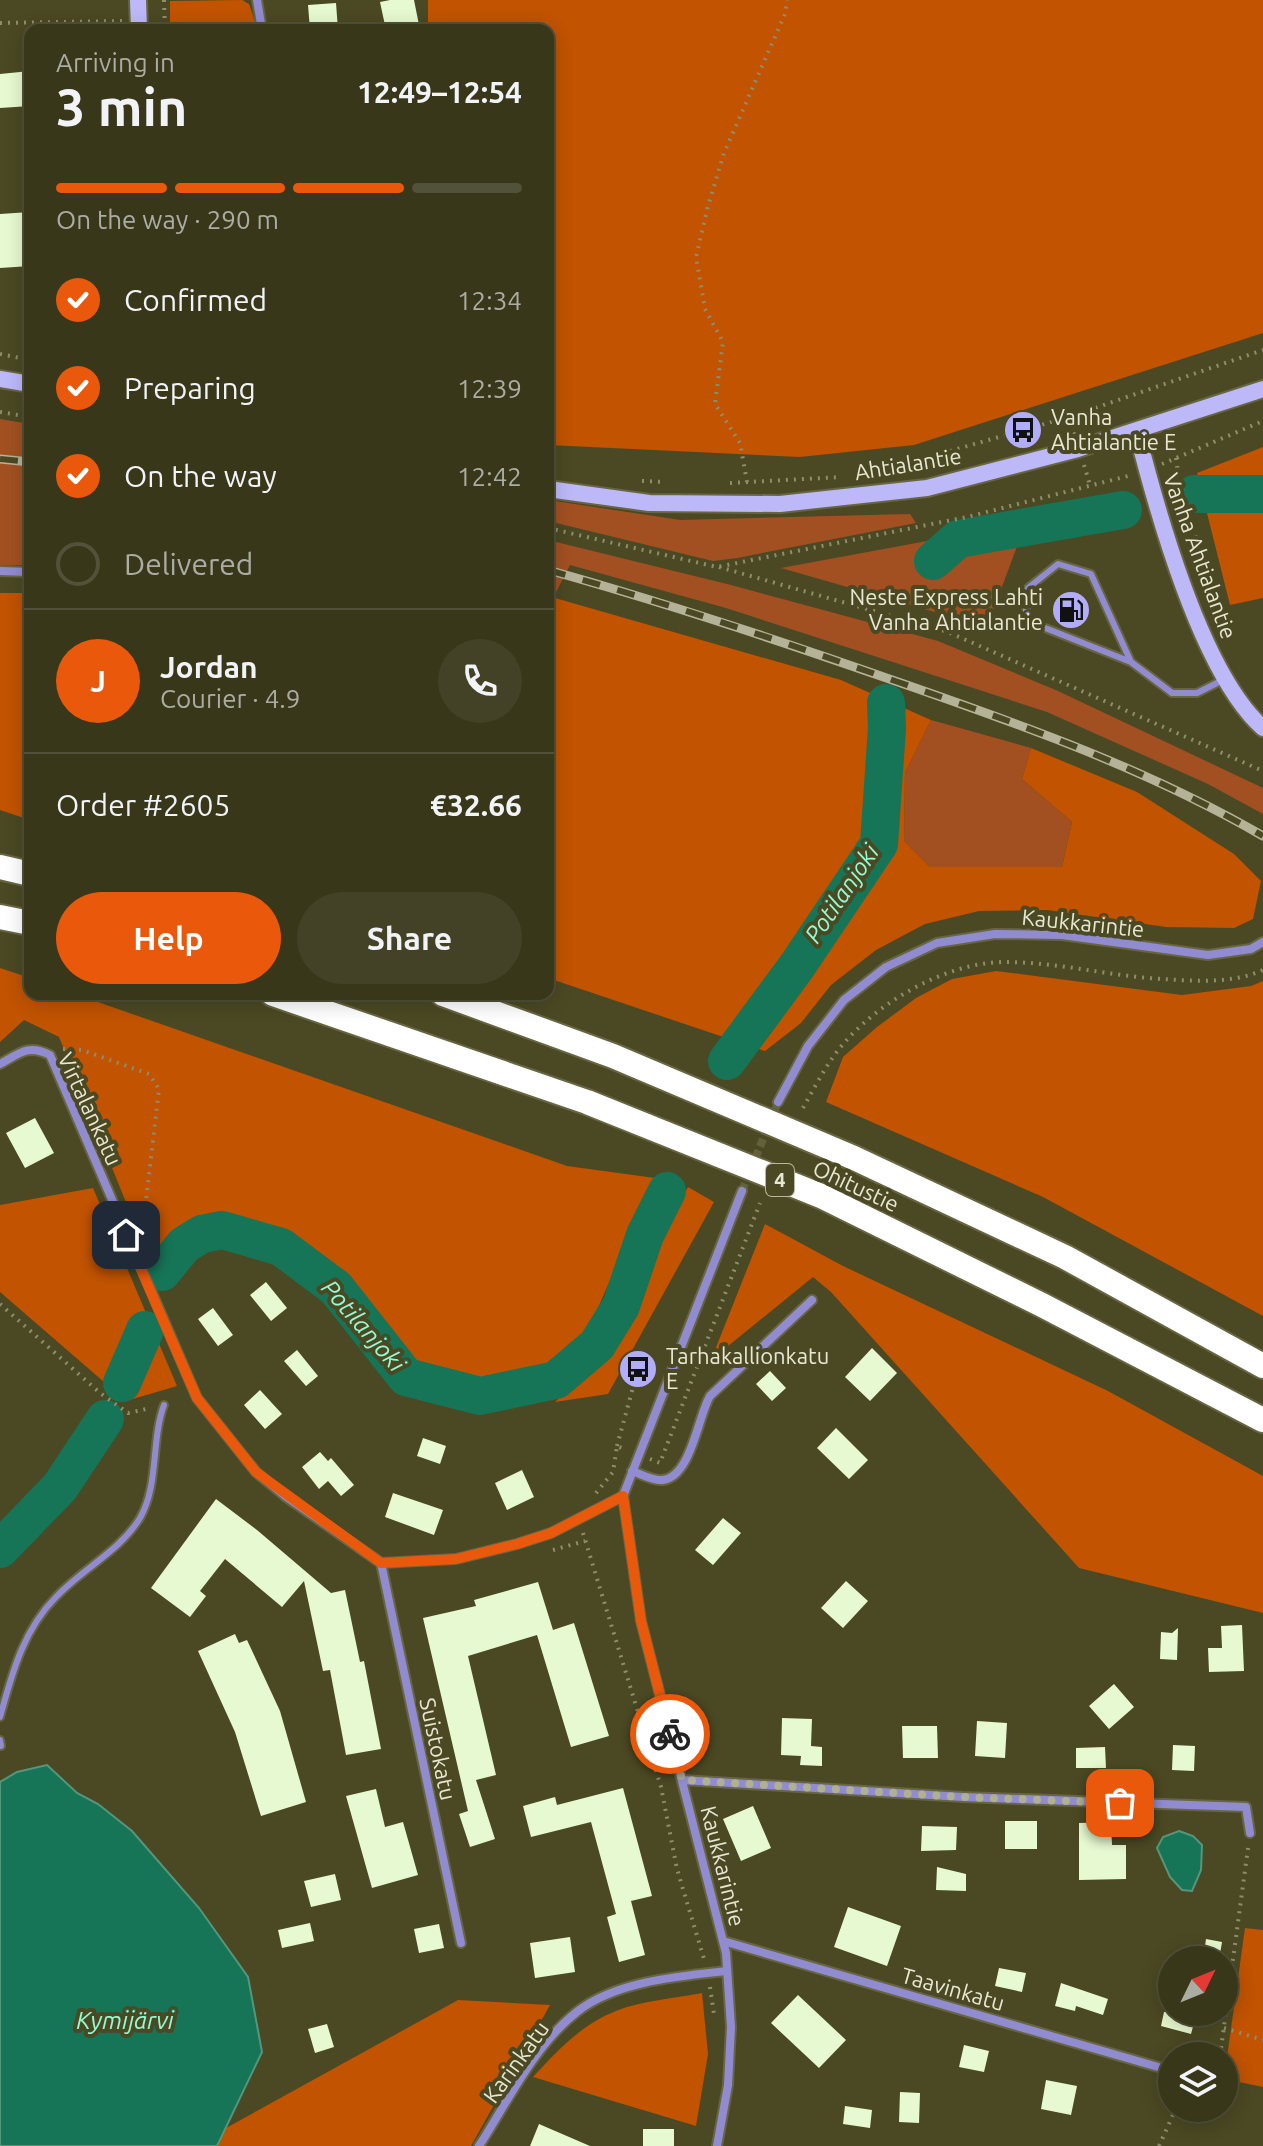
<!DOCTYPE html>
<html lang="en">
<head>
<meta charset="utf-8">
<style>
  body { margin:0; font-family:Ubuntu,sans-serif; background:#434227; color:#f1f3f6; height:100vh; display:flex; flex-direction:column; font-size:30px; white-space:nowrap }
  * { box-sizing:border-box; margin:0 }
  p { font-size:26px; color:#abaca2 }
  .icon { flex:none; width:44px; height:44px; fill:none; stroke:currentColor; stroke-width:2; stroke-linecap:round; stroke-linejoin:round }
  .map { position:relative; flex:1; overflow:hidden }
  .details { position:absolute; left:24px; top:24px; width:530px; height:976px; display:flex; flex-direction:column; background:#38371a; border-radius:16px; box-shadow:0 4px 20px #0003,0 0 0 2px #525139 }
  .details>* { flex:none }
  .needle { width:52px; rotate:47deg }
  .buttons { position:absolute; left:1158px; top:1946px; display:grid; gap:16px }
  .buttons a { display:grid; place-items:center; width:80px; height:80px; border-radius:50%; background:#38371a; box-shadow:0 4px 20px #0003,0 0 0 2px #525139; font-size:40px }
  .pin { position:absolute; display:grid; place-items:center; width:68px; height:68px; color:#fff; margin:-34px; border-radius:16px; box-shadow:0 4px 12px #0006 }
  .courier { position:absolute; display:grid; place-items:center; width:80px; height:80px; margin:-40px; border:6px solid #ea580c; border-radius:50%; background:#fff; color:#222; box-shadow:0 2px 10px #0007 }
  .overview em { font-style:normal; font-weight:600 }
  .overview div { display:flex; flex-direction:column-reverse }
  .overview { display:flex; align-items:center; justify-content:space-between; height:136px; padding:0 32px }
  h1 { font-size:52px; font-weight:600; line-height:60px }
  .bar { display:grid; grid-template-columns:repeat(4,1fr); gap:12px 8px; align-content:center; height:96px; padding:0 32px }
  .bar i { height:10px; border-radius:6px; background:#525139 }
  .bar .selected { background:#ea580c }
  .bar p { grid-column:span 4 }
  .line { display:flex; align-items:center; gap:20px; padding:0 32px; border-top:2px solid #525139 }
  .line div { flex:1 }
  .round { display:grid; place-items:center; flex:none; width:84px; height:84px; border-radius:42px; background:#434227 }
  ol { padding:0 32px; list-style:none }
  li { display:flex; align-items:center; gap:24px; height:88px }
  li p { margin-inline-start:auto }
  li .icon { padding:8px; border-radius:50%; background:#ea580c; color:#fff; stroke-width:4 }
  li:last-child { color:#abaca2 }
  li i { width:44px; height:44px; border:4px solid #525139; border-radius:50% }
  .primary-button { display:flex; gap:16px; margin-top:auto; padding:16px 32px }
  .primary-button a { flex:1; height:92px; border-radius:48px; background:#ea580c; color:#fff; font-size:32px; font-weight:600; line-height:92px; text-align:center }
  .primary-button a+a { background:#434227; color:#f1f3f6 }
  .map>svg:first-child { display:block }
  .green { fill:#a25022 }
  .forest { fill:#c15301 }
  .water { fill:#167457; stroke:#55967c; stroke-width:2 }
  .lines { fill:none; stroke-linecap:round; stroke-linejoin:round }
  .river { stroke:#167457; stroke-width:38 }
  .building { fill:#e7f9d0 }
  .street-tunnel { stroke:#62613d; stroke-width:8; stroke-dasharray:8 4; stroke-linecap:butt }
  .lane-casing { stroke:#676542; stroke-width:10 }
  .street-casing { stroke:#676542; stroke-width:12 }
  .secondary-casing { stroke:#676542; stroke-width:20 }
  .highway-casing { stroke:#676542; stroke-width:28 }
  .path { stroke:#8e8d6e; stroke-width:4; stroke-dasharray:2 6; stroke-linecap:butt }
  .lane { stroke:#918cd0; stroke-width:6 }
  .street { stroke:#918cd0; stroke-width:8 }
  .secondary { stroke:#bdb9f9; stroke-width:16 }
  .highway { stroke:#fff; stroke-width:24 }
  .rail-casing { stroke:#b4b398; stroke-width:9 }
  .rail { stroke:#4b4923; stroke-width:6; stroke-dasharray:18; stroke-linecap:butt }
  .done { stroke:#b0b095; stroke-width:8; stroke-dasharray:0 14.4 }
  .route { stroke:#ea580c; stroke-width:10 }
  .labels { text-anchor:middle; stroke-width:8; stroke-linejoin:round; paint-order:stroke }
  .shield { fill:#4b4923; stroke:#b8b89e; stroke-width:2 }
  .shield-label { font-size:20px; font-weight:bold; fill:#e7e7d2 }
  .poi-label { font-size:22px; fill:#e7e7d2; stroke:#4b4923; text-anchor:start }
  .street-label { font-size:22px; fill:#e7e7d2; stroke:#4b4923 }
  .water-label { font-size:24px; font-style:italic; fill:#92fbd2; stroke:#4b4923 }
</style>
</head>
<body>
<div class="map">
<svg width="1263" height="2146" viewBox="0 0 1263 2146">
  <rect width="100%" height="100%" fill="#4b4923"/>
  <!-- green -->
  <path class="green" d="M0,419L30,424V565H0Z
    M548,500L680,520L910,514L916,523L737,558L713,561L548,521Z
    M938,539L1019,541L987,627L781,568Z
    M548,540L731,585L938,641L1058,691L1263,788V814L1208,784L1047,712L726,608L570,565L553,598L548,596Z
    M931,720L1031,748L1022,779L1072,822L1062,867H930L904,841L905,773Z"/>
  <!-- forest -->
  <path class="forest" d="M242,0L249,4L258,30H170V1Z
    M428,0H1263V333L914,445L800,457L548,445V30H428Z
    M1263,447V598L1230,605L1197,473Z
    M0,593H30V820L0,810Z
    M548,596L841,680L931,720L905,773L904,841L930,867H1062L1072,822L1022,779L1031,748L1137,792L1234,854L1261,881L1253,919L1234,928L1166,927L1047,910L979,911L925,924L876,950L831,985L801,1023L765,1051L548,978Z
    M0,968L30,978V994H75L567,1166L655,1178L583,1342L546,1368L484,1380L410,1360L345,1274L283,1236L195,1218L153,1269L59,1037L24,1020L0,1042Z
    M996,971L1182,995L1251,986L1263,981V1316L1043,1197L826,1102L843,1057L877,1027L916,998L952,979Z
    M688,1187L714,1202L608,1394L555,1402L619,1340L659,1240Z
    M93,1188L177,1386L126,1401L0,1292V1205Z
    M765,1224L843,1266L1108,1391L1263,1476V1613L1079,1568L831,1292L813,1277L711,1360Z
    M1245,1928L1263,1930V2087L1224,2079Z
    M702,1993L708,2054L696,2126L533,2077C557,2051 582,2024 616,2011C640,2001 676,1998 702,1993Z
    M458,2000L550,2005L471,2146H217L226,2128Z"/>
  <!-- water -->
  <path class="water" d="M47,1765L77,1793L98,1804L132,1831L199,1908L248,1977L262,2052L217,2146H0V1782L17,1772Z
    M1179,1831L1193,1836L1202,1845L1201,1870L1192,1891L1182,1890L1170,1877L1157,1848L1163,1837Z"/>
  <g class="lines">
    <!-- river -->
    <path class="river" d="M1194,494H1263
      M933,561L958,539L1123,510
      M727,1061L797,966L879,844L887,728L886,703
      M162,1272L184,1245L202,1234L222,1230L281,1247L336,1288L406,1377L480,1396L556,1380L597,1345L621,1306L645,1235L667,1191
      M122,1383L145,1330
      M0,1549L60,1487L105,1419"/>
  </g>
  <!-- building -->
  <path class="building" d="M390,0H414L420,30H386L380,2Z
    M336,3L338,30H310L308,5Z
    M30,71V106L0,108V74Z
    M30,212V266L0,268V214Z
    M1061,593L1087,603L1079,624L1053,614Z
    M35,1118L54,1153L25,1168L6,1133Z
    M266,1282L287,1308L271,1321L250,1295Z
    M213,1308L233,1335L218,1346L198,1319Z
    M872,1348L897,1373L870,1401L845,1377Z
    M297,1350L318,1376L306,1386L284,1361Z
    M770,1371L786,1388L772,1401L756,1384Z
    M260,1390L282,1414L265,1429L244,1405Z
    M836,1428L868,1460L849,1479L817,1448Z
    M423,1438L446,1446L440,1464L417,1456Z
    M320,1452L328,1461L331,1458L354,1485L341,1496L328,1481L319,1489L302,1467Z
    M522,1470L534,1497L507,1510L495,1483Z
    M393,1493L443,1510L434,1535L385,1517Z
    M216,1499L257,1530L331,1593L345,1590L360,1662L364,1661L381,1749L346,1755L330,1670L323,1671L304,1581L282,1607L225,1559L200,1591L206,1596L190,1617L151,1588Z
    M723,1518L741,1533L713,1565L695,1550Z
    M846,1581L868,1601L843,1628L821,1608Z
    M538,1582L553,1630L574,1623L609,1736L571,1747L537,1635L468,1656L496,1775L476,1780L495,1839L470,1847L459,1814L468,1811L423,1618L476,1606L474,1600Z
    M1242,1625L1244,1671L1209,1672L1208,1648H1222L1221,1626Z
    M1178,1628L1177,1660L1160,1659L1161,1632L1172,1633Z
    M235,1634L239,1643L247,1640L280,1711L306,1802L261,1816L235,1732L198,1651Z
    M1114,1684L1134,1707L1109,1729L1089,1706Z
    M782,1718L812,1719L811,1746L822,1747V1766L800,1765L801,1756L781,1755Z
    M977,1721L1007,1723L1005,1758L975,1756Z
    M902,1726H937L938,1758H903Z
    M1173,1745L1195,1746L1194,1771L1172,1770Z
    M1105,1747L1106,1768H1076V1748Z
    M623,1788L652,1896L631,1901L645,1955L619,1962L607,1917L616,1914L591,1822L531,1837L523,1806L555,1797L557,1805Z
    M376,1789L385,1827L403,1822L418,1875L372,1888L346,1796Z
    M753,1806L771,1848L741,1861L723,1819Z
    M1005,1821H1037V1849H1005Z
    M1111,1822L1112,1845H1126V1879L1079,1880V1823Z
    M922,1826L957,1827L956,1850L921,1851Z
    M937,1867L966,1874V1891L936,1890Z
    M335,1874L341,1900L311,1907L304,1881Z
    M848,1907L901,1926L887,1966L834,1947Z
    M310,1923L314,1941L282,1948L278,1930Z
    M439,1924L444,1948L419,1953L414,1929Z
    M570,1937L575,1972L535,1978L530,1943Z
    M1206,1939L1222,1942L1219,1960H1203Z
    M999,1968L1026,1973L1022,1992L995,1986Z
    M1061,1983L1108,1999L1103,2015L1076,2006L1075,2011L1055,2006Z
    M798,1995L846,2040L819,2068L771,2023Z
    M1164,2012H1197L1191,2034L1161,2026Z
    M327,2024L334,2047L315,2053L308,2029Z
    M964,2045L989,2051L984,2072L959,2067Z
    M1046,2080L1077,2086L1071,2115L1041,2109Z
    M900,2092L920,2093L919,2123L899,2122Z
    M845,2106L872,2110L870,2128L843,2124Z
    M539,2124L590,2146H530Z
    M643,2129H674V2146H643Z"/>
  <g class="lines">
    <!-- street-tunnel -->
    <path class="street-tunnel" d="M742,1191L778,1102"/>
    <defs>
      <path id="lane" d="M1131,662L1091,574L1058,564L1028,588L1025,620L1131,662L1172,693H1197L1225,679
        M0,1717C12,1674 23,1630 56,1597C83,1568 119,1552 140,1518C159,1485 151,1440 164,1405
        M0,1740L1,1746"/>
      <path id="street" d="M257,0L262,30
        M0,571L30,572
        M0,1064C20,1053 28,1044 50,1055L197,1398L256,1472L285,1496L381,1563L456,1559L517,1544L551,1533L623,1496
        M778,1102L808,1046L844,1000L886,967L937,943L995,934L1062,935L1208,955L1251,949L1263,942
        M632,1471C641,1474 653,1481 662,1480C691,1478 698,1416 710,1396L812,1300
        M381,1563L461,1943
        M682,1780L963,1797L1246,1807L1250,1833
        M723,1941L1172,2071
        M479,2146C508,2101 535,2044 578,2011C617,1981 680,1976 727,1971
        M717,2146L728,2085L731,2027L726,1953L641,1621L623,1496L742,1191"/>
      <path id="secondary" d="M138,0L139,30
        M0,379L30,384
        M1137,432C1157,511 1202,674 1263,728
        M548,489L649,503L780,504L927,488L1078,449L1263,389"/>
      <path id="highway" d="M0,867L30,874
        M0,917L30,923
        M273,994L587,1102L821,1196L1042,1305L1263,1420
        M443,994L613,1056L854,1158L1065,1257L1263,1366"/>
    </defs>
    <!-- lane casing -->
    <use href="#lane" class="lane-casing"/>
    <!-- street casing -->
    <use href="#street" class="street-casing"/>
    <!-- secondary casing -->
    <use href="#secondary" class="secondary-casing"/>
    <!-- highway casing -->
    <use href="#highway" class="highway-casing"/>
    <!-- path -->
    <path class="path" d="M164,0L165,30
      M0,23L123,21
      M0,354L30,360
      M0,412L30,417
      M1069,417L1074,434
      M1176,458L1179,479L1220,622
      M1162,464L1263,421
      M1084,465L1090,485
      M873,473L1069,417L1263,350
      M642,481L665,482
      M747,482L740,443L715,404L723,342L705,309L696,257L708,206L724,153L785,14L787,0
      M730,483L841,477
      M548,528L717,567L967,517L1132,475
      M719,567L948,632L1263,771
      M63,1049L82,1050L149,1074L159,1089L142,1235
      M803,1108C812,1092 821,1075 831,1060C865,1009 942,962 1005,962C1057,962 1109,976 1162,979C1194,981 1233,984 1263,970
      M0,1304L100,1393L128,1413L151,1408
      M617,1446L638,1369
      M650,1459L660,1463L760,1203
      M596,1493L613,1472L617,1446L626,1450
      M583,1533L661,1787L677,1869L704,1959
      M553,1550L585,1541
      M710,1987L714,2014
      M1224,2028L1263,2040
      M1220,2056L1248,1848
      M1159,2146L1176,2108"/>
    <!-- lane -->
    <use href="#lane" class="lane"/>
    <!-- street -->
    <use href="#street" class="street"/>
    <!-- secondary -->
    <use href="#secondary" class="secondary"/>
    <!-- highway -->
    <use href="#highway" class="highway"/>
    <defs>
      <path id="rail" d="M0,459L30,462
        M548,570C667,603 784,642 901,683C1025,726 1149,770 1263,836"/>
    </defs>
    <!-- rail casing -->
    <use href="#rail" class="rail-casing"/>
    <!-- rail -->
    <use href="#rail" class="rail"/>
  </g>
  <g class="lines">
    <!-- done -->
    <path class="done" d="M670,1734L682,1780L963,1797L1120,1803"/>
    <!-- route -->
    <path class="route" d="M126,1235L197,1398L256,1472L381,1563L456,1559L517,1544L551,1533L623,1496L641,1621L670,1734"/>
  </g>
  <!-- icons -->
  <defs>
    <symbol id="bus-disc" viewBox="-11 -11 22 22"><circle r="9.5" fill="#b2adf9" stroke="#4b4923"/><path d="M-5-6H5V4H4V6H2V4H-2V6H-4V4H-5ZM-3.5-4V0h7V-4ZM-3.5 1.2v1.5H-2V1.2ZM2 1.2v1.5H3.5V1.2Z" fill="#111"/></symbol>
    <symbol id="fuel-disc" viewBox="-11 -11 22 22"><circle r="9.5" fill="#b2adf9" stroke="#4b4923"/><path d="M-5.5-6h7V0h2V4h1.3V-2.5L3-4.5l.8-.8L6-3V5H2.5V1h-1V6h-7ZM-4.2-4.7v3.2H.2V-4.7Z" fill="#111"/></symbol>
  </defs>
  <g fill-rule="evenodd">
    <use href="#bus-disc" x="1001" y="408" width="44" height="44"/>
    <use href="#fuel-disc" x="1049" y="588" width="44" height="44"/>
    <use href="#bus-disc" x="616" y="1347" width="44" height="44"/>
  </g>
  <g class="labels">
    <!-- shield labels -->
    <rect class="shield" x="766" y="1164" width="28" height="32" rx="6"/>
    <g class="shield-label">
      <text x="780" y="1187">4</text>
    </g>
    <!-- poi labels -->
    <g class="poi-label">
      <text x="1051" y="425">Vanha<tspan x="1051" dy="25">Ahtialantie E</tspan></text>
      <text x="1043" y="605" text-anchor="end">Neste Express Lahti<tspan x="1043" dy="25">Vanha Ahtialantie</tspan></text>
      <text x="666" y="1364">Tarhakallionkatu<tspan x="666" dy="25">E</tspan></text>
    </g>
    <!-- street labels -->
    <g class="street-label">
      <text transform="translate(908 464) rotate(-9)" y="8">Ahtialantie</text>
      <text transform="translate(1200 556) rotate(70)" y="8">Vanha Ahtialantie</text>
      <text transform="translate(1083 923) rotate(6)" y="8">Kaukkarintie</text>
      <text transform="translate(90 1109) rotate(65)" y="8">Virtalankatu</text>
      <text transform="translate(856 1186) rotate(25)" y="8">Ohitustie</text>
      <text transform="translate(438 1749) rotate(78)" y="8">Suistokatu</text>
      <text transform="translate(723 1866) rotate(76)" y="8">Kaukkarintie</text>
      <text transform="translate(953 1989) rotate(16)" y="8">Taavinkatu</text>
      <text transform="translate(516 2062) rotate(-54)" y="8">Karinkatu</text>
    </g>
    <!-- water labels -->
    <g class="water-label">
      <text transform="translate(842 894) rotate(-56)" y="8">Potilanjoki</text>
      <text transform="translate(363 1326) rotate(49)" y="8">Potilanjoki</text>
      <text x="125" y="2029">Kymijärvi</text>
    </g>
  </g>
</svg>
<div class="buttons">
<a><svg class="needle" viewBox="-14 -14 28 28"><path d="M0-13l5 13h-10z" fill="#e53935"/><path d="M0 13l5-13h-10z" fill="#abaca2"/></svg></a>
<a><svg class="icon" aria-label="layers" viewBox="0 0 24 24"><path d="M12 4l9 5-9 5-9-5zM3 14l9 5 9-5"/></svg></a>
</div>
<div class="pin" style="left:1120px;top:1803px;background:#ea580c"><svg class="icon" aria-label="bag" viewBox="0 0 24 24"><path d="M5 8h14l-1 12H6zM9 8a3 3 0 0 1 6 0"/></svg></div>
<div class="pin" style="left:126px;top:1235px;background:#1f2937"><svg class="icon" aria-label="home" viewBox="0 0 24 24"><path d="M3 11l9-7 9 7M6 9v11h12V9"/></svg></div>
<div class="courier" style="left:670px;top:1734px"><svg class="icon" aria-label="bike" viewBox="0 0 24 24"><circle cx="6" cy="16" r="4"/><circle cx="18" cy="16" r="4"/><path d="M6 16l4-8h5l3 8M10 8l3 8H6M13 5h3"/></svg></div>
<section class="details">
<div class="overview"><div><h1>3 min</h1><p>Arriving in</p></div><em>12:49–12:54</em></div>
<div class="bar"><i class="selected"></i><i class="selected"></i><i class="selected"></i><i></i><p>On the way · 290 m</p></div>
<ol>
<li><svg class="icon" aria-label="check" viewBox="0 0 24 24"><path d="M5 12l5 5 9-10"/></svg>Confirmed<p>12:34</p></li>
<li><svg class="icon" aria-label="check" viewBox="0 0 24 24"><path d="M5 12l5 5 9-10"/></svg>Preparing<p>12:39</p></li>
<li><svg class="icon" aria-label="check" viewBox="0 0 24 24"><path d="M5 12l5 5 9-10"/></svg>On the way<p>12:42</p></li>
<li><i></i>Delivered</li>
</ol>
<div class="line" style="height:144px"><b class="round" style="background:#ea580c;color:#fff">J</b><div><b>Jordan</b><p>Courier · 4.9</p></div><a class="round"><svg class="icon" aria-label="phone" viewBox="0 0 24 24"><path d="M5 4h4l2 5-3 2q2 4 5 5l2-3 5 2v4C11 20 4 13 5 4z"/></svg></a></div>
<div class="line" style="height:104px"><div>Order #2605</div><b>€32.66</b></div>
<div class="primary-button"><a>Help</a><a>Share</a></div>
</section>
</div>
</body>
</html>
